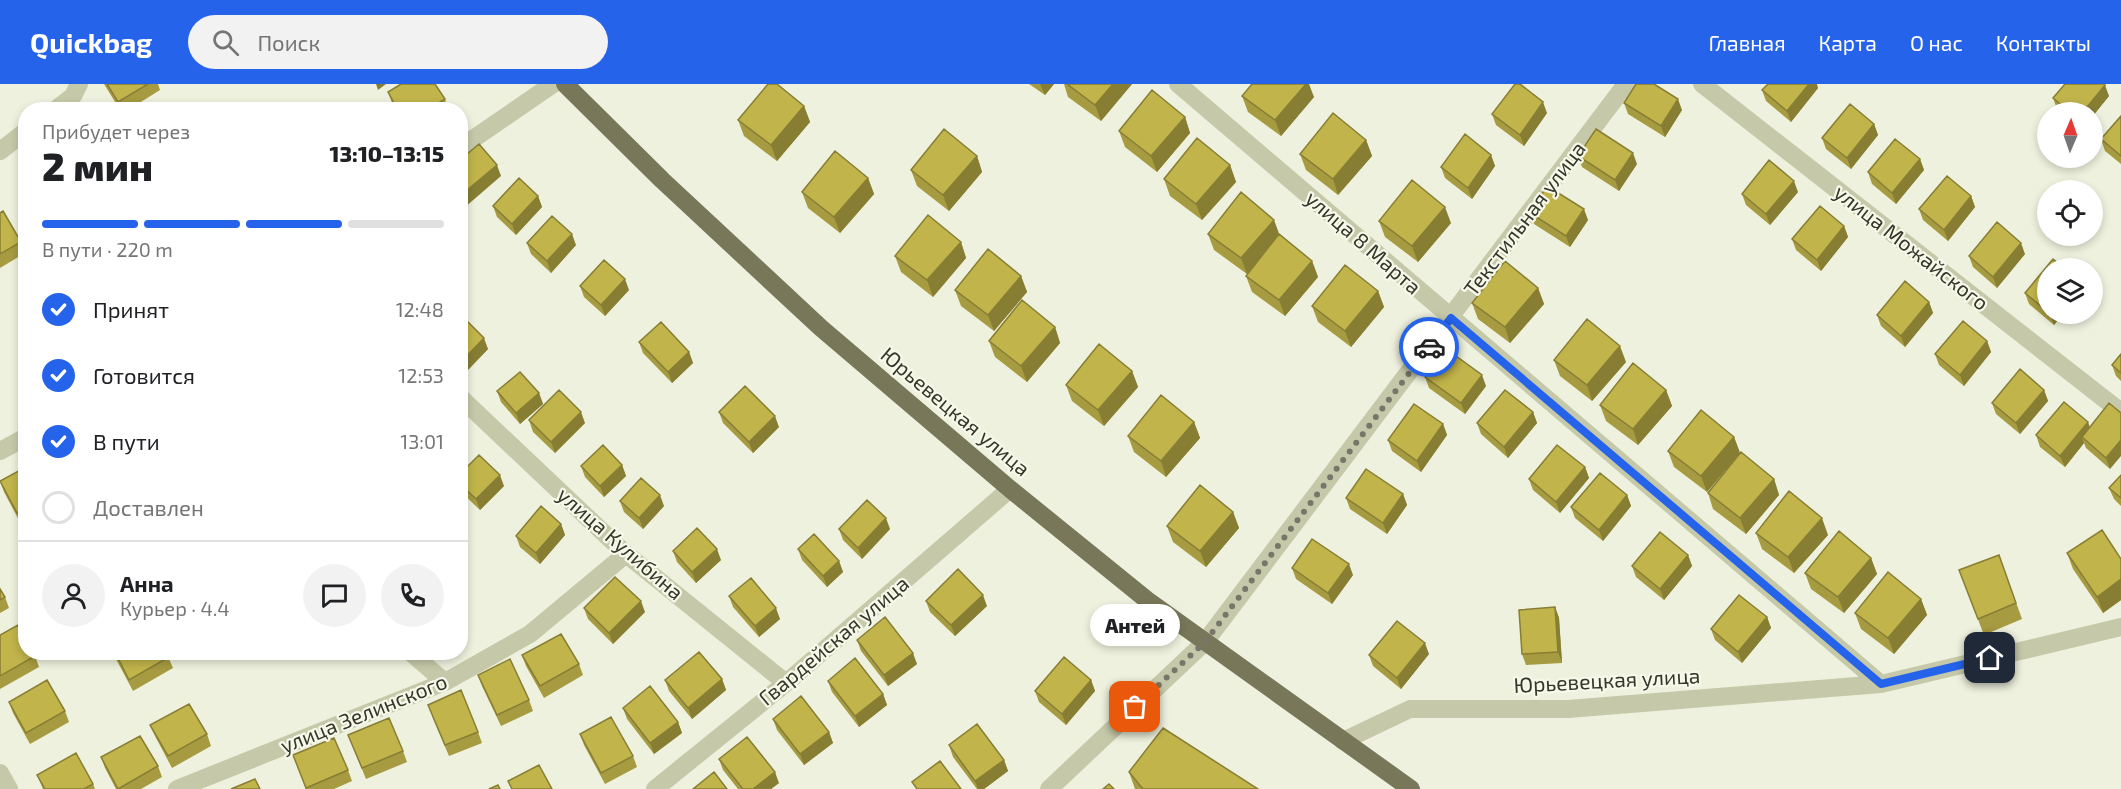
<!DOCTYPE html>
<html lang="ru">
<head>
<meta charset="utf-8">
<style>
  body { margin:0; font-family:"Exo 2",sans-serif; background:#f2f2f2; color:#202124; height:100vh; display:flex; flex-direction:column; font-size:22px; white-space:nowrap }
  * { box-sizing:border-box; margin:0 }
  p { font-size:20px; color:#757577 }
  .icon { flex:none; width:33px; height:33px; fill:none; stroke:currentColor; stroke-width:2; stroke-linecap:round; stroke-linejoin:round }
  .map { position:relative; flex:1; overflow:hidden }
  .details { position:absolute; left:18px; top:18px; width:450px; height:558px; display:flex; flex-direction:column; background:#fff; border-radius:24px; box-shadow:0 3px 9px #0003 }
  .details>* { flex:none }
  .needle { width:39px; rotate:2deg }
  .controls { position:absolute; left:2037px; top:18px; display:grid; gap:12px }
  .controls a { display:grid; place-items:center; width:66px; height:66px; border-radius:50%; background:#fff; box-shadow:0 3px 9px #0003; font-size:30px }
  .pin { position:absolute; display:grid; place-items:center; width:51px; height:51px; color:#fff; margin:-26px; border-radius:12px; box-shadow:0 3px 9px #0006 }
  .courier { position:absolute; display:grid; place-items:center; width:60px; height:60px; margin:-30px; border:4px solid #2563eb; border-radius:50%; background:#fff; color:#222; box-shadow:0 2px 8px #0007 }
  .bubble { position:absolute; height:42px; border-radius:21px; background:#fff; box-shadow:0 3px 9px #0003; font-size:20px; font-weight:800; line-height:42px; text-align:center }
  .headline em { font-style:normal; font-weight:800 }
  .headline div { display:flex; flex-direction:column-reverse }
  .headline { display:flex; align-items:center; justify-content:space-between; height:102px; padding:0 24px }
  h1 { font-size:39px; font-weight:800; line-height:45px }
  .bar { display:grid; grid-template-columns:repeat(4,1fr); gap:9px 6px; align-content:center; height:72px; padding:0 24px }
  .bar i { height:8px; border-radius:4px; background:#e0e0e0 }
  .bar .on { background:#2563eb }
  .bar p { grid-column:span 4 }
  .line { display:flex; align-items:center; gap:15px; padding:0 24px; border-top:2px solid #e0e0e0 }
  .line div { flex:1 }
  .round { display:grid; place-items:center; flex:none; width:63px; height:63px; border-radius:32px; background:#f2f2f2 }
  ol { padding:0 24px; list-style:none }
  li { display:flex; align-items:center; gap:18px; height:66px }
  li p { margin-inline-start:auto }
  li .icon { padding:6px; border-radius:50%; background:#2563eb; color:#fff; stroke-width:4 }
  li:last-child { color:#757577 }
  li i { width:33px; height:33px; border:3px solid #e0e0e0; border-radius:50% }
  header { display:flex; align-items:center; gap:36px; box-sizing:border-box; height:84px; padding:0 30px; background:#2563eb; color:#fff }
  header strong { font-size:28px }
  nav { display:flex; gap:33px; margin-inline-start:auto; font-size:21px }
  .search { width:420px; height:54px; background:#f2f2f2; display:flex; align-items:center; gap:15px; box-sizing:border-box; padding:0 21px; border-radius:33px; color:#757577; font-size:22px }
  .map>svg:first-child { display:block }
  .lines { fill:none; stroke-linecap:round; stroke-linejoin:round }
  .minor { stroke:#c6c9a9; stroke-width:18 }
  .major { stroke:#78775a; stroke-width:18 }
  .wall { fill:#a69b40 }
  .shaded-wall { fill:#877e34 }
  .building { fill:#c1b44b; stroke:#877e34; stroke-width:1.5 }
  .done { stroke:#767768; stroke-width:6; stroke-dasharray:0 10.8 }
  .route { stroke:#2563eb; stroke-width:8 }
  .labels { text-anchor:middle; stroke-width:4.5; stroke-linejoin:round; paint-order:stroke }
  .street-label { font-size:21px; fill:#363629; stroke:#f6f9e9 }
</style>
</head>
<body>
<header>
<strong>Quickbag</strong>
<div class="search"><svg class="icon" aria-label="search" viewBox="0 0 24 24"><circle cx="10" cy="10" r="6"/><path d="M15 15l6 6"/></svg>Поиск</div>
<nav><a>Главная</a><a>Карта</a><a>О нас</a><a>Контакты</a></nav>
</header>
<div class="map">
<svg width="2121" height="705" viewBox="0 0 2121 705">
  <rect width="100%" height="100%" fill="#eef1dd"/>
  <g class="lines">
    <!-- minor -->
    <path class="minor" d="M1178,0L1881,600L2121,543
      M1702,0L2121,328
      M55,26L73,12L79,0
      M460,64L553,0
      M0,67L26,47
      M460,313L626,470L786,599
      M0,367L26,353
      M410,568L445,598
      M1343,657L1410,625H1568L1881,600
      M0,689L9,705
      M177,705L445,598L530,550L626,470
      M655,705L786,599L1010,405
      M1049,705L1205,558L1626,0"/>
    <!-- major -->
    <path class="major" d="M565,0L662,96L821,244L1010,405L1147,516L1411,705"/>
  </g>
  <!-- wall -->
  <path class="wall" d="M104,0H158L160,6L128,26H120Z
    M1029,0H1054L1045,11Z
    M1064,0H1132L1101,37L1068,13Z
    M1818,4L1791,38L1766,17L1762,6Z
    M388,8L445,15L448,26H396L392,19Z
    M1242,12L1314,13L1281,52L1248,28Z
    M2109,12L2092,33V28H2061L2057,25L2053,14Z
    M1624,19L1682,26L1665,53L1628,30Z
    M804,22L810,38L777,77L744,52L738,36Z
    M1547,29L1524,62L1496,41L1492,30Z
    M2121,32V80L2105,67L2101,55Z
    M1185,33L1190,49L1157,88L1125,63L1119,47Z
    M1874,40L1878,51L1851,85L1826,65L1822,54Z
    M1366,56L1372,72L1338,111L1306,86L1300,70Z
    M1491,71L1495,82L1472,115L1445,94L1441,83Z
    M977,72L982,88L949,127L917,102L911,86Z
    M1578,72L1637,80L1619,107L1582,83Z
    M1920,75L1924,86L1896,120L1872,100L1868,88Z
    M1230,81L1236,98L1202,136L1170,112L1164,95Z
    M868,94L874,110L840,149L808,124L802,108Z
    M1798,108L1770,141L1746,121L1742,110Z
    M538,112L542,123L516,151L497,133L493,122Z
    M1971,112L1975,123L1948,157L1923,136L1919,125Z
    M0,129L21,158L25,169L0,184Z
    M1530,129L1588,136L1570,163L1534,140Z
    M1379,137L1451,139L1418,178L1385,153Z
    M1844,142L1848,153L1821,187L1796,166L1792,155Z
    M1208,150H1280L1312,177L1318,193L1285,232L1252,208L1246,192L1256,180L1247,190L1214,166Z
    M961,158L966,174L933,213L901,188L895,172Z
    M527,159L576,161L551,189L531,170Z
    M2025,170L1997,204L1973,183L1969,172Z
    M2048,184V230H2063L2054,241L2029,220L2025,209Z
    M1021,192L1027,208L994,247L961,222L955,206Z
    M580,202L629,206L605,232L584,213Z
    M1538,204L1544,220L1510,259L1478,235L1472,219Z
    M1378,207L1384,223L1351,263L1318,238L1312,222Z
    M1929,218L1933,229L1905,263L1881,242L1877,231Z
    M460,234L488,265L466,288L460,283Z
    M1055,243L1060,259L1027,298L995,273L989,257Z
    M1987,257L1991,268L1964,302L1939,281L1935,270Z
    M639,258L689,268L693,279L672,299L643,269Z
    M2121,270V297L2116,292L2112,281Z
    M1554,276L1626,278L1592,317L1560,292Z
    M1132,287L1138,303L1104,342L1072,317L1066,301Z
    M1425,293L1486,302L1465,330L1429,304Z
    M1666,306L1672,322L1638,361L1606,337L1600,321Z
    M2044,306L2048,317L2020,350L1996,330L1992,319Z
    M497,307L539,309L543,320L520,340L501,318Z
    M719,328L779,343L753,369L723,339Z
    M1533,328L1537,339L1508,374L1481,350L1477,339Z
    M2121,329L2110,385L2086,364L2084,359L2065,383L2040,363L2036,351L2090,343Z
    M529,336L585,339L555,369L533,348Z
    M1194,338L1200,354L1166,393L1134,368L1128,352Z
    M1443,340L1447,351L1421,388L1392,367L1388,356Z
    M1734,353L1740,369L1707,408L1674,383L1668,367Z
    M622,381L626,392L604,413L585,393L581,382Z
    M26,383V437L21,440L4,408L0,397Z
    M1585,383L1589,394L1560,429L1533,406L1529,395Z
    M460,390L504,402L480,426L460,407Z
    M2121,391V422L2114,415L2109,404Z
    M1774,395L1779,411L1746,450L1713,425L1708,409Z
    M1403,410L1407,421L1387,450L1350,425L1346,414Z
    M1627,411L1631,422L1603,457L1575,434L1571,423Z
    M620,417L664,422L643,445L624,428Z
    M1233,428L1239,444L1206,483L1173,458L1167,442Z
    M561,440L565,451L540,480L520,463L516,452Z
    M839,445H890L862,475L843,456Z
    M1756,449L1828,451L1794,489L1762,465Z
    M798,465L839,477L843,488L827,503L802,476Z
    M673,467L721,476L696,499L677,478Z
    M2067,469L2121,475V516L2103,529L2073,485Z
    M1688,471L1692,482L1664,516L1636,493L1632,482Z
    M1999,471L2022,535L1984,551L1959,486Z
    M1871,474L1877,490L1844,529L1811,505L1805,489Z
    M1292,484L1353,491L1332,520L1296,495Z
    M0,505L5,513L9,524L0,529Z
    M729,512L780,535L759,553L733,523Z
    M1921,515L1927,531L1894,570L1861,545L1855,529Z
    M926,517L987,522L955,552L930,528Z
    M1555,523L1559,534L1562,579L1526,581L1522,570Z
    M584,524L645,528L613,560L588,535Z
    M1767,533L1771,544L1742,579L1715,556L1711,545Z
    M0,551L35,572L39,583L0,605Z
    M460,551L464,561L460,563Z
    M857,556L917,580L888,602L861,567Z
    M114,568H166L173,584L133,607L116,575Z
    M434,568H444L436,571Z
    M1429,570L1401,605L1373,582L1369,571Z
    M522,571L579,580L583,591L544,614L526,582Z
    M478,591L529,616L533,627L501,642L482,602Z
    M722,595L726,606L692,635L669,607L665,596Z
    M1091,596L1095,607L1066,641L1039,618L1035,607Z
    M828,597L883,610L887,621L859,643L832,608Z
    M9,618L65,627L69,638L30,660L13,629Z
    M623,624L678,638L682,649L654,670L627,635Z
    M432,632L478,648L482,659L449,672Z
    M773,635L829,648L833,659L804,681L777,646Z
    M150,641L207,650L211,662L172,684L155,652Z
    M580,650L633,672L637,683L605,700L584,661Z
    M348,651L403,667L407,678L366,695Z
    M949,661L1004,676L1008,687L984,705H977L953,673Z
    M293,671L348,686L352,697L334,705H306Z
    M101,673L158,682L162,693L141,705H116L105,684Z
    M719,675L779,699L771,705H738L723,686Z
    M1129,688L1258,705H1135Z
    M37,691L93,700L95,705H43Z"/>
  <!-- shaded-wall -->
  <path class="shaded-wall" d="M376,0H386L378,6Z
    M1040,0H1054L1045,11Z
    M1113,0H1132L1101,37L1095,21Z
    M1306,0H1309L1314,13L1281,52L1275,36Z
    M1809,0H1817L1818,4L1791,38L1787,27Z
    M2105,1L2109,12L2092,33V28H2083Z
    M1678,15L1682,26L1665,53L1661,42Z
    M1543,18L1547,29L1524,62L1520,51Z
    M804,22L810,38L777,77L771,61Z
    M1185,33L1190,49L1157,88L1151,72Z
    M1874,40L1878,51L1851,85L1847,74Z
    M1366,56L1372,72L1338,111L1333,95Z
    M1633,69L1637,80L1619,107L1615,96Z
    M1491,71L1495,82L1472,115L1468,104Z
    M977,72L982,88L949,127L943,111Z
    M1920,75L1924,86L1896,120L1892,109Z
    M497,81L501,92L464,124L460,112Z
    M1230,81L1236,98L1202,136L1196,120Z
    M868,94L874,110L840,149L834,133Z
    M1794,97L1798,108L1770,141L1766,130Z
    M538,112L542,123L516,151L512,140Z
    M1971,112L1975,123L1948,157L1944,146Z
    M1445,123L1451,139L1418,178L1412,162Z
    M1584,125L1588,136L1570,163L1566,152Z
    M1274,136L1280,152L1247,190L1241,174Z
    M1844,142L1848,153L1821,187L1817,176Z
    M572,150L576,161L551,189L547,177Z
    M961,158L966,174L933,213L927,196Z
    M2021,159L2025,170L1997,204L1993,193Z
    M1312,177L1318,193L1285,232L1279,216Z
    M1021,192L1027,208L994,247L988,231Z
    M625,195L629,206L605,232L601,221Z
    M1538,204L1544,220L1510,259L1505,243Z
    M1378,207L1384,223L1351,263L1345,247Z
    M1929,218L1933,229L1905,263L1901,252Z
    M2050,230H2063L2054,241Z
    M1055,243L1060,259L1027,298L1021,282Z
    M484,254L488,265L466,288L462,277Z
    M1987,257L1991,268L1964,302L1960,291Z
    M1620,262L1626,278L1592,317L1587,301Z
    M689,268L693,279L672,299L668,288Z
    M1132,287L1138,303L1104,342L1098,326Z
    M1482,291L1486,302L1465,330L1461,319Z
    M1666,306L1672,322L1638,361L1633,345Z
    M2044,306L2048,317L2020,350L2016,339Z
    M539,309L543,320L520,340L516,329Z
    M581,328L585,339L555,369L551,358Z
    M1533,328L1537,339L1508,374L1504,363Z
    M775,332L779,343L753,369L749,358Z
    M1194,338L1200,354L1166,393L1161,377Z
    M2088,338L2092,349L2082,353L2084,359L2065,383L2060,372Z
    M1443,340L1447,351L1421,388L1417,377Z
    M1734,353L1740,369L1707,408L1701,392Z
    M461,354L465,365L460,370V355Z
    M2121,356V372L2110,385L2106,374Z
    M622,381L626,392L604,413L600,402Z
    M1585,383L1589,394L1560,429L1556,418Z
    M500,391L504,402L480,426L476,415Z
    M1774,395L1779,411L1746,450L1740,434Z
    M1403,410L1407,421L1387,450L1383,439Z
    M660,411L664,422L643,445L639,434Z
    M1627,411L1631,422L1603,457L1599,446Z
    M1233,428L1239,444L1206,483L1200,467Z
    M886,434L890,445L862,475L858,464Z
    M1822,434L1828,451L1794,489L1788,473Z
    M561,440L565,451L540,480L536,469Z
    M717,465L721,476L696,499L692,488Z
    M1688,471L1692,482L1664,516L1660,505Z
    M1871,474L1877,490L1844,529L1838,513Z
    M839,477L843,488L827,503L823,492Z
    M1349,480L1353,491L1332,520L1328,509Z
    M2121,495V516L2103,529L2097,513Z
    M983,511L987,522L955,552L951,541Z
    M1921,515L1927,531L1894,570L1888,554Z
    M641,517L645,528L613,560L609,549Z
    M1555,523L1559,534L1562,579L1558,568Z
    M776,524L780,535L759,553L755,542Z
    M1767,533L1771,544L1742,579L1738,568Z
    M1425,559L1429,570L1401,605L1397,594Z
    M913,569L917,580L888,602L884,591Z
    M722,595L726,606L692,635L688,624Z
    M1091,596L1095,607L1066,641L1062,630Z
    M883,610L887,621L859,643L855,632Z
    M678,638L682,649L654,670L650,659Z
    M829,648L833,659L804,681L800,670Z
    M1004,676L1008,687L984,705H978L975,697Z
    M775,688L779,699L771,705H753Z"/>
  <!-- building -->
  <path class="building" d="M107,0H148L118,18Z
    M401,0H435L445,15L428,26H398L388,8Z
    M768,0H777L804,22L771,61L738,36Z
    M1067,0H1113L1095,21Z
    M1252,0H1306L1275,36L1242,12Z
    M1515,0H1520L1543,18L1520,51L1492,30Z
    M1636,0H1654L1678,15L1661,42L1624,19Z
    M1768,0H1809L1787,27L1762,6Z
    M2065,0H2104L2105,1L2083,28H2070L2053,14Z
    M1152,6L1185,33L1151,72L1119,47Z
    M1850,20L1874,40L1847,74L1822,54Z
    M1333,29L1366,56L1333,95L1300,70Z
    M2121,32V72L2101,55Z
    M944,45L977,72L943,111L911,86Z
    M1596,45L1633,69L1615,96L1578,72Z
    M1465,50L1491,71L1468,104L1441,83Z
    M1197,54L1230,81L1196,120L1164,95Z
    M1895,55L1920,75L1892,109L1868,88Z
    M479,60L497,81L460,112V76Z
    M835,67L868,94L834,133L802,108Z
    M1769,76L1794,97L1766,130L1742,110Z
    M1947,92L1971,112L1944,146L1919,125Z
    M519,94L538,112L512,140L493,122Z
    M1412,96L1445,123L1412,162L1379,137Z
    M1547,102L1584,125L1566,152L1530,129Z
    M1241,108L1274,136L1241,174L1208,150Z
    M1820,122L1844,142L1817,176L1792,155Z
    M3,127L21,158L0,170V129Z
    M928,131L961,158L927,196L895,172Z
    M552,132L572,150L547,177L527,159Z
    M1997,138L2021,159L1993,193L1969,172Z
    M1279,150L1312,177L1279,216L1246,192Z
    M988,165L1021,192L988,231L955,206Z
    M2053,175L2064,184H2048V228L2025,209Z
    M604,176L625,195L601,221L580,202Z
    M1505,177L1538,204L1505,243L1472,219Z
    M1345,181L1378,207L1345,247L1312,222Z
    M1905,197L1929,218L1901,252L1877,231Z
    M1022,216L1055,243L1021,282L989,257Z
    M462,232L484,254L462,277L460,275V234Z
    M1587,235L1620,262L1587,301L1554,276Z
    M1963,237L1987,257L1960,291L1935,270Z
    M661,238L689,268L668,288L639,258Z
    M1099,260L1132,287L1098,326L1066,301Z
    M1445,264L1482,291L1461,319L1425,293Z
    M2121,270V289L2112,281Z
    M1633,279L1666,306L1633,345L1600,321Z
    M2020,285L2044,306L2016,339L1992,319Z
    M520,288L539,309L516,329L497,307Z
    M745,302L775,332L749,358L719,328Z
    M559,306L581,328L551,358L529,336Z
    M1505,306L1533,328L1504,363L1477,339Z
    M1161,311L1194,338L1161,377L1128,352Z
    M2064,318L2088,338L2060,372L2036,351Z
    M2109,319L2121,329V356L2106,374L2082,353Z
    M1414,320L1443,340L1417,377L1388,356Z
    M1701,326L1734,353L1701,392L1668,367Z
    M603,361L622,381L600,402L581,382Z
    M1557,361L1585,383L1556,418L1529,395Z
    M1741,368L1774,395L1740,434L1708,409Z
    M479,371L500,391L476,415L460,400V390Z
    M26,383V424L17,429L0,397Z
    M1366,385L1403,410L1383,439L1346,414Z
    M1600,389L1627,411L1599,446L1571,423Z
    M2121,391V414L2109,404Z
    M641,394L660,411L639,434L620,417Z
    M1200,401L1233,428L1200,467L1167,442Z
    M1789,407L1822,434L1788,473L1756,449Z
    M867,416L886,434L858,464L839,445Z
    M541,422L561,440L536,469L516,452Z
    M697,444L717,465L692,488L673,467Z
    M2102,446L2121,475V495L2097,513L2067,469Z
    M1839,447L1871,474L1838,513L1805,489Z
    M1660,448L1688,471L1660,505L1632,482Z
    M814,450L839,477L823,492L798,465Z
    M1312,455L1349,480L1328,509L1292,484Z
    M1999,471L2016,519L1978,535L1959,486Z
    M958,485L983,511L951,541L926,517Z
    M1888,488L1921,515L1888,554L1855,529Z
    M615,493L641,517L609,549L584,524Z
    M751,494L776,524L755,542L729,512Z
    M0,505L5,513L0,516Z
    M1739,511L1767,533L1738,568L1711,545Z
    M1555,523L1558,568L1522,570L1519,526Z
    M885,533L913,569L884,591L857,556Z
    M1397,537L1425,559L1397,594L1369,571Z
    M18,541L26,555V568H33L35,572L0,592V551Z
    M561,550L579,580L540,602L522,571Z
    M115,568H166L169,573L129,596Z
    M699,568L722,595L688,624L665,596Z
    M1064,573L1091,596L1062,630L1035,607Z
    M855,574L883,610L855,632L828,597Z
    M510,575L529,616L497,631L478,591Z
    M47,596L65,627L26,649L9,618Z
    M650,602L678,638L650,659L623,624Z
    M461,606L478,648L445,661L428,621Z
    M801,612L829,648L800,670L773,635Z
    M189,620L207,650L168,672L150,641Z
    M611,633L633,672L601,689L580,650Z
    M389,634L403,667L362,684L348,651Z
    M977,640L1004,676L975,697L949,661Z
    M1163,644L1258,705H1143L1129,688Z
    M140,652L158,682L118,705L101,673Z
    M747,653L775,688L753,705H743L719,675Z
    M334,654L348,686L306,704L293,671Z
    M76,669L93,700L84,705H45L37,691Z
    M940,677L961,705H917L912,698Z
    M539,681L552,705H512L508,697Z
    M714,688L727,705H693Z
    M255,695L260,705H231Z
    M1109,700L1114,705H1103Z
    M498,701L500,705H489Z"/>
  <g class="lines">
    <!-- done -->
    <path class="done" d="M1135,623L1205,558L1429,263"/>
    <!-- route -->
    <path class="route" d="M1429,263L1451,234L1881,600L1990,574"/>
  </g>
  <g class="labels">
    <!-- street labels -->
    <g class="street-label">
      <text transform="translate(1525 135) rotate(-53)" y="7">Текстильная улица</text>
      <text transform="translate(1363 159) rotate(41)" y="7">улица 8 Марта</text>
      <text transform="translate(1911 164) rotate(38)" y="7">улица Можайского</text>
      <text transform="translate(955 328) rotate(40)" y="7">Юрьевецкая улица</text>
      <text transform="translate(620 460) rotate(41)" y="7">улица Кулибина</text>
      <text transform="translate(834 557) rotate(-40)" y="7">Гвардейская улица</text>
      <text transform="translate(1607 597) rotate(-3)" y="7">Юрьевецкая улица</text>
      <text transform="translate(364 630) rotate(-22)" y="7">улица Зелинского</text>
    </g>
  </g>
</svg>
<div class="controls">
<a><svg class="needle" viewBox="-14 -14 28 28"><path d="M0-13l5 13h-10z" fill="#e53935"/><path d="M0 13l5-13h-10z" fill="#757577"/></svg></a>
<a><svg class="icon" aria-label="locate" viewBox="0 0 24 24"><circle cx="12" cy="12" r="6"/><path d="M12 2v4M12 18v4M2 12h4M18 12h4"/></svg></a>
<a><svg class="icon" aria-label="layers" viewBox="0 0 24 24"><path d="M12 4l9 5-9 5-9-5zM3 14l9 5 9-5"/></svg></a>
</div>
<div class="pin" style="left:1135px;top:623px;background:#ea580c"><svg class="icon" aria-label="bag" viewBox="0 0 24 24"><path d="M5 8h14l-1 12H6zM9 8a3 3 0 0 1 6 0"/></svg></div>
<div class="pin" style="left:1990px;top:574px;background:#1f2937"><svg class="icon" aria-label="home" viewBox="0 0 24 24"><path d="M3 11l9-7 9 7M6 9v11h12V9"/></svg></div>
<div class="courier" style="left:1429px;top:263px"><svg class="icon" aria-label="car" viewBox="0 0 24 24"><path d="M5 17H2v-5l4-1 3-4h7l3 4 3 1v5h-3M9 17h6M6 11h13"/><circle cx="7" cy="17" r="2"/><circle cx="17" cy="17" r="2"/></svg></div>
<div class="bubble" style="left:1090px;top:520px;width:90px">Антей</div>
<section class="details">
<div class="headline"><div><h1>2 мин</h1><p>Прибудет через</p></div><em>13:10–13:15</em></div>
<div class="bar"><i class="on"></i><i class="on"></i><i class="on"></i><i></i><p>В пути · 220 m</p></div>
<ol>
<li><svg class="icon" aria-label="check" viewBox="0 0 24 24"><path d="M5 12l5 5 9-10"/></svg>Принят<p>12:48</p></li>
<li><svg class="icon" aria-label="check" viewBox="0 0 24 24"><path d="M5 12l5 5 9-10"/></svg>Готовится<p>12:53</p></li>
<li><svg class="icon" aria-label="check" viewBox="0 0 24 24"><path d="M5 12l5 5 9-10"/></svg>В пути<p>13:01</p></li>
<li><i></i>Доставлен</li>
</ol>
<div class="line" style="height:108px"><a class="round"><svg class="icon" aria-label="person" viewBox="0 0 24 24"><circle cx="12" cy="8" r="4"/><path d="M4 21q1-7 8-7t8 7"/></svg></a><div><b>Анна</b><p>Курьер · 4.4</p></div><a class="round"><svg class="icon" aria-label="chat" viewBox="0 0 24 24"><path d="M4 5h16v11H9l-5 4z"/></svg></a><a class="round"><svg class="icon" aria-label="phone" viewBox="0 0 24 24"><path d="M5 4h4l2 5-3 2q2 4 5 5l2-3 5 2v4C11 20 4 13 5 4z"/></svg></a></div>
</section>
</div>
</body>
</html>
